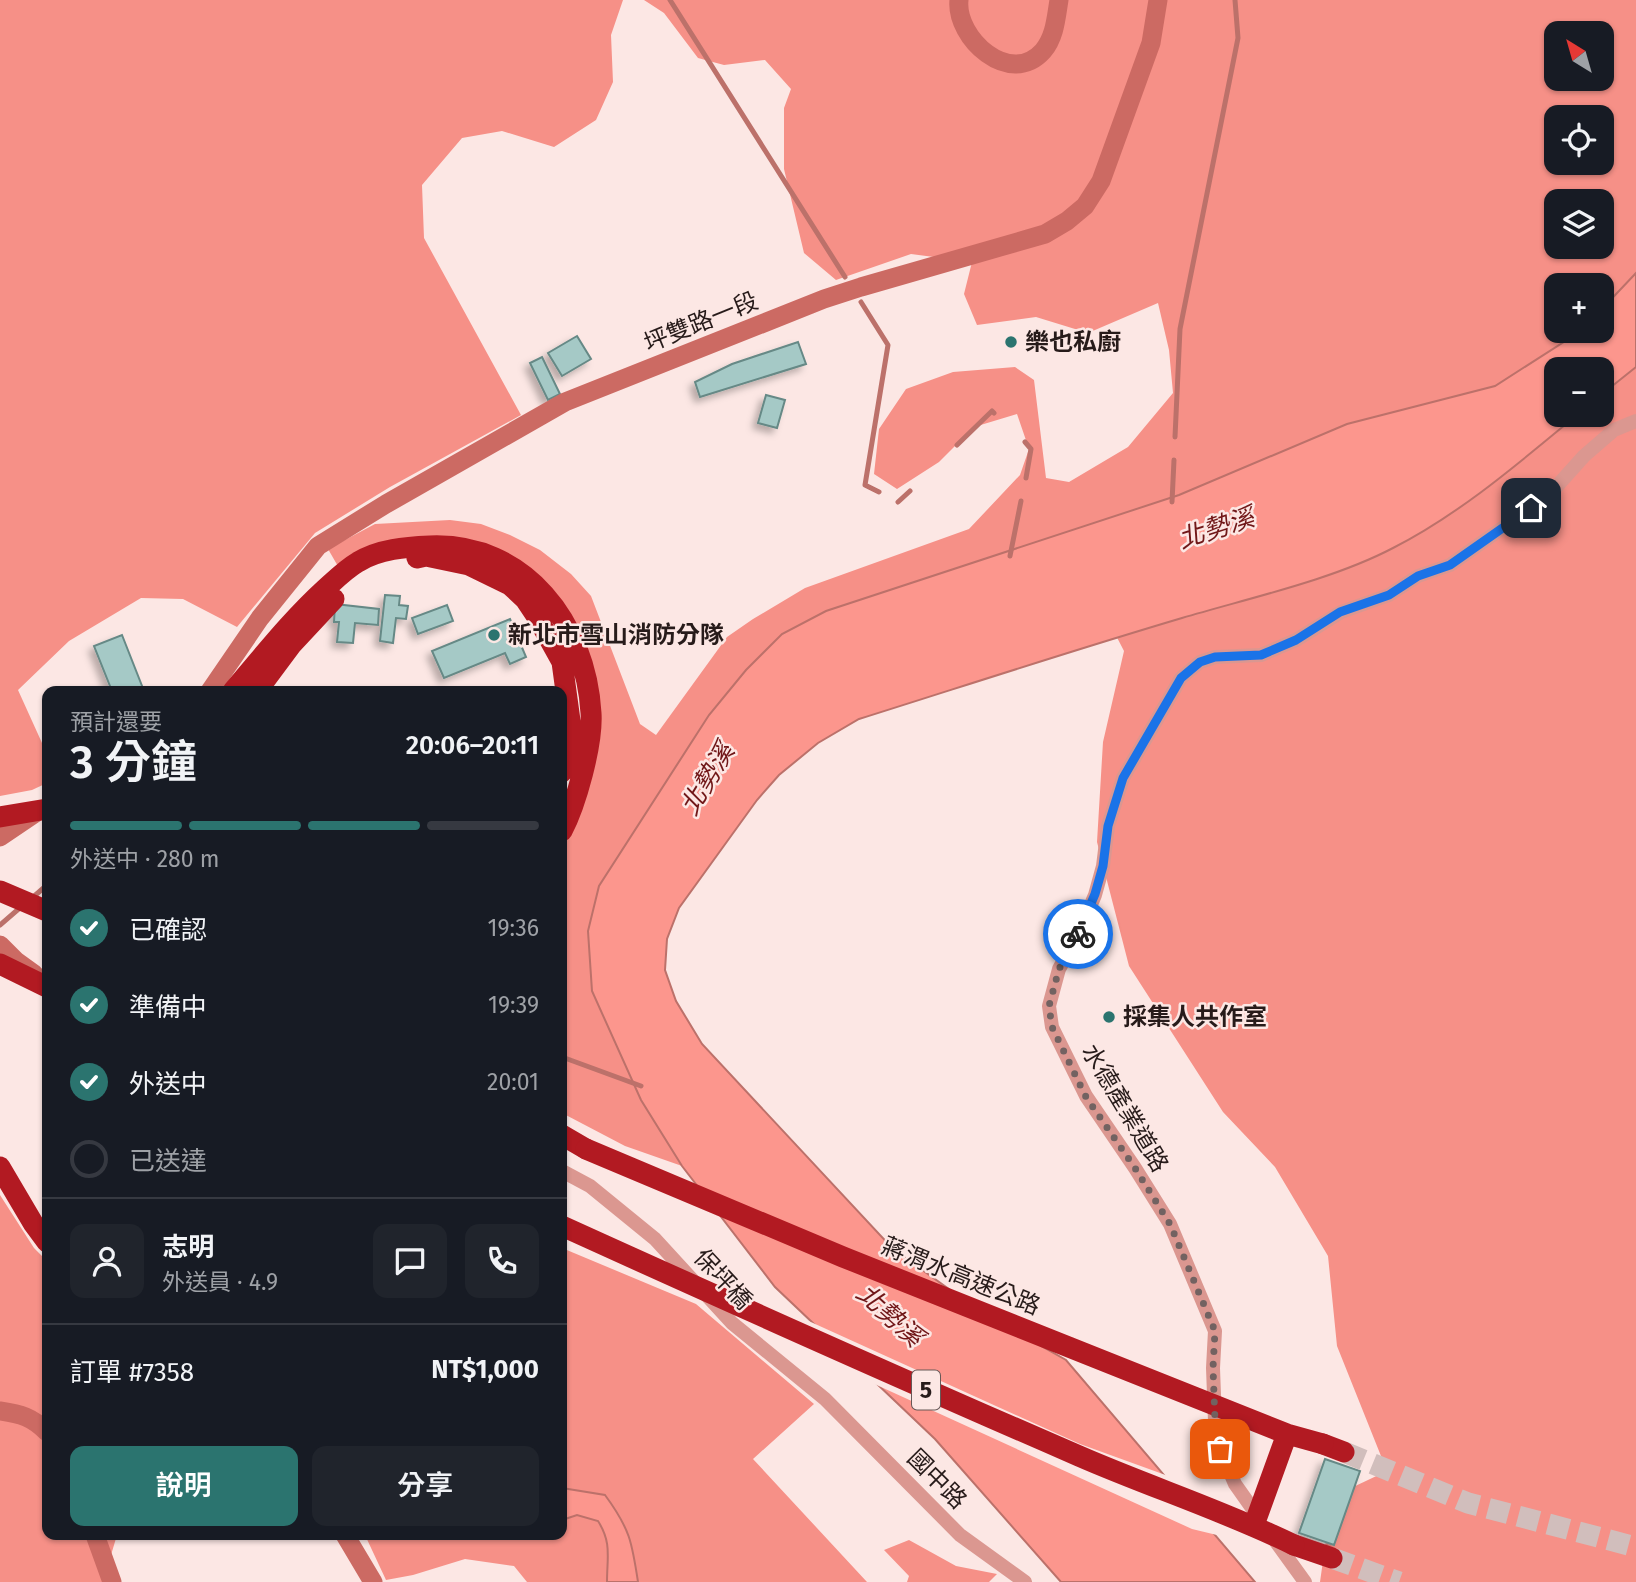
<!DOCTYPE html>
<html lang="zh-TW">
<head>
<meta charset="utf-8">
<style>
  body { margin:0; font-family:"Fira Sans","Noto Sans TC",sans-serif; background:#20242c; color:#f1f3f6; height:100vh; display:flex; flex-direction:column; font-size:26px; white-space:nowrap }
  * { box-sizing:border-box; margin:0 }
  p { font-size:23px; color:#9ea1a6 }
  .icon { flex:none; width:38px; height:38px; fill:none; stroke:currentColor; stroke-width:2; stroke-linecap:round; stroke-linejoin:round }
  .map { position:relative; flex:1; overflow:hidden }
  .panel { position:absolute; left:42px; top:686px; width:525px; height:854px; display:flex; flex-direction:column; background:#171b24; border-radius:14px; box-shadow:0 2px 5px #0004 }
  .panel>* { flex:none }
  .needle { width:46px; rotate:323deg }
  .controls { position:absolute; left:1544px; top:21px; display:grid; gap:14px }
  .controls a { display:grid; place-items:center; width:70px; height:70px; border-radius:14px; background:#171b24; box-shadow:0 2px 5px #0004; font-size:35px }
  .pin { position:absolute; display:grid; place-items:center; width:60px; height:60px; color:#fff; margin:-30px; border-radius:14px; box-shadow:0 4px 10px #0006 }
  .courier { position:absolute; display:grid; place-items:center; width:70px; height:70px; margin:-35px; border:5px solid #1a73e8; border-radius:50%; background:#fff; color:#222; box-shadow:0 2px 9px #0007 }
  .head em { font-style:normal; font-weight:600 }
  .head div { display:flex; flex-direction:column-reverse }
  .head { display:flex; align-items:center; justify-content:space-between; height:119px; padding:0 28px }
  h1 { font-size:46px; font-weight:600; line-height:52px }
  .bar { display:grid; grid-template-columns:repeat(4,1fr); gap:10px 7px; align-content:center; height:84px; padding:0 28px }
  .bar i { height:9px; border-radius:5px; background:#363941 }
  .bar .active { background:#2b746f }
  .bar p { grid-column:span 4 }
  .line { display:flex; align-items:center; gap:18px; padding:0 28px; border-top:2px solid #363941 }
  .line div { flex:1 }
  .round { display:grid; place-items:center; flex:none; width:74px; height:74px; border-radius:14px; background:#20242c }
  ol { padding:0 28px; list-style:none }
  li { display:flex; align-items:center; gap:21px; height:77px }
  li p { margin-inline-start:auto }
  li .icon { padding:7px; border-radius:50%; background:#2b746f; color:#fff; stroke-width:4 }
  li:last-child { color:#9ea1a6 }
  li i { width:38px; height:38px; border:4px solid #363941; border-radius:50% }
  .button { display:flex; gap:14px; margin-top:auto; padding:14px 28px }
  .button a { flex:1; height:80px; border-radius:14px; background:#2b746f; color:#fff; font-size:28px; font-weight:600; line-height:80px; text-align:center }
  .button a+a { background:#20242c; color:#f1f3f6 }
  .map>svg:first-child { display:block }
  .forest { fill:#f69087; fill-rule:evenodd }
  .water { fill:#fc968d; stroke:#bc716a; stroke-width:2 }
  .pier { fill:#fce7e4 }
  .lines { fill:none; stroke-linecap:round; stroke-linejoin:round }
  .stream { stroke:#bc716a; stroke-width:5 }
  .building { fill:#a5c9c6; stroke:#668986; stroke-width:2; filter:url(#shadow) }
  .highway-tunnel { stroke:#d1bebc; stroke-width:21; stroke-dasharray:21 10; stroke-linecap:butt }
  .street { stroke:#db9790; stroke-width:14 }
  .secondary { stroke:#cc6a63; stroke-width:19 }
  .highway { stroke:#b21a22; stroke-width:21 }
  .highway-bridge { stroke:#b21a22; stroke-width:21 }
  .done { stroke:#726261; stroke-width:7; stroke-dasharray:0 12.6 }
  .route { stroke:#1a73e8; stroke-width:9 }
  .poi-dot { fill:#2b746f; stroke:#fce7e4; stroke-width:2.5 }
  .labels { text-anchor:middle; stroke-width:5; stroke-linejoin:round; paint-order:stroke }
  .shield { fill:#fce7e4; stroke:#675857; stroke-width:2 }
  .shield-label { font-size:23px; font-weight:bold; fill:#271b1a }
  .street-label { font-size:24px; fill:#271b1a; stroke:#fce7e4 }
  .poi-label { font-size:24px; font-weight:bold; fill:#271b1a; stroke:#fce7e4; text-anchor:start }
  .water-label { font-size:26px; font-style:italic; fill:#711718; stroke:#fce7e4 }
</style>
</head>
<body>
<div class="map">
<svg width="1636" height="1582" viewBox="0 0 1636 1582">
  <defs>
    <filter id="shadow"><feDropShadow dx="-5" dy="5" stdDeviation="3.5" flood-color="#0004"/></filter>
  </defs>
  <rect width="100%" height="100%" fill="#fce7e4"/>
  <!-- forest -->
  <path class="forest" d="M0,0H623L611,35L613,82L596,120L554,147L502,131L462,138L422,185L424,238L521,415L390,487L315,533L237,627L183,599L141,598L69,641L18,690L47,754V783L32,790L0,796Z
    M644,0H1636V1582H1320L1332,1497L1387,1471L1337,1346L1328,1256L1275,1167L1223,1112L1129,966L1097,842L1103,742L1124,651L1063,533L826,611L782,634L746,670L709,715L599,886L588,931L592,991L641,1100L682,1166L625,1146L562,1113V831L577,798L585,664L574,639L473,542L447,536H419L339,568L328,549L375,524L450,520L481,524L510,535L540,550L571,574L591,596L640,724L656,735L727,637L753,619L805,588L969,529L1020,475L1029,449L1017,414L974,427L939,462L897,489L874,474L879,429L906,389L953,372L1015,367L1034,380L1046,478L1069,482L1128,447L1173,393L1169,350L1158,303L1088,333L1036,317L977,325L964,294L972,262L911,254L836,280L804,253L784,169V108L791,89L765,60L724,65L698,58L664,13ZM1556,33H1601V79H1556ZM1556,117H1601V163H1556ZM1556,201H1601V247H1556ZM1556,285H1601V331H1556ZM1556,369H1601V415H1556Z
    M0,1195L34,1248L47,1261V1535H117L105,1575V1582H0Z
    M562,1248L696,1304L814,1404L753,1459L867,1582H527L514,1566L465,1559L413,1575L386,1580L365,1535H562Z
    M909,1540L956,1566L997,1574L989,1582H907L909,1576L884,1550Z"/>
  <!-- water -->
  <path class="water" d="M1636,273V367L1601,395V369H1556V415H1577C1520,462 1460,514 1393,548C1332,580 1249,598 1182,618C1074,650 967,685 859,719L818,743L779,775L757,800L679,908L667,939L665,970L676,1001L702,1044L893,1249L981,1312L1066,1360L1255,1582H1061L935,1439L775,1287L682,1166L641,1100L592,991L588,931L599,886L709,715L746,670L782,634L826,611L1179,495L1347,424L1495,386L1581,331H1601V310Z
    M562,1488L605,1495C630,1529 632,1542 638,1582H607C607,1557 612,1543 598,1521L577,1515L562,1520Z"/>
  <!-- pier -->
  <path class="pier" d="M802,1318L1080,1444L1171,1477L1221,1536L1192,1529L870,1382Z"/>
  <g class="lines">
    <!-- stream -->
    <path class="stream" d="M670,0L845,277
      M861,302L888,345L865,485L879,492
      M1175,437L1180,329L1238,38L1235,0
      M1025,442L1031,449L1026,478
      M957,445L992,411L994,413
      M898,502L910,491
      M1172,502L1174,460
      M1010,556L1021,501
      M32,898L47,885
      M0,925L22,906
      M562,1057L641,1086"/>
  </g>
  <!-- building -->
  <path class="building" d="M577,336L591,359L562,376L548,353Z
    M798,342L806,364L700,397L695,382L732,364Z
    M542,357L560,394L548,400L530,363Z
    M766,395L785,400L777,428L758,423Z
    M385,595L400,596L399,605L408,606L406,619L396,618L393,643L380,641Z
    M335,604L379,609L378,625L355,623L353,643L337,642L339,622H334Z
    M447,605L453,621L418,634L412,618Z
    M510,619L526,657L510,664L505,653L444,678L432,651Z
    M122,635L144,691H112L94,646Z
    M1325,1459L1360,1471L1334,1545L1299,1533Z"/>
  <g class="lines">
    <!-- highway-tunnel -->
    <path class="highway-tunnel" d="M1344,1452L1468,1503L1636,1547
      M1332,1558L1399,1582"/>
    <!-- street -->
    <path class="street" d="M562,1171L590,1186L655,1239L732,1323L825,1399L960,1535L1025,1582
      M1259,1518L1235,1484L1220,1449L1215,1421L1213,1368L1215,1331L1170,1224L1135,1168L1086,1096L1052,1027L1049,1006L1059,969L1079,933L1095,895L1103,866L1108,826L1123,778L1181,678L1200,662L1215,657L1261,655L1296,640L1341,612L1389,595L1418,576L1450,565L1549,495L1584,456L1614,430L1636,421
      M1271,1535L1305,1582"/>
    <!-- secondary -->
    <path class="secondary" d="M959,0C955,38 1010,88 1043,51C1055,37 1056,18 1059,0
      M210,691L260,618L318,546L386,504L565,402L824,299L861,287L1045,234L1067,221L1085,206L1101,181L1151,43L1158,0
      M0,837L37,812
      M0,945L16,961L34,974
      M0,1411C21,1414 32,1417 47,1432
      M95,1535L112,1582
      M345,1535L373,1582"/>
    <!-- highway -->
    <path class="highway" d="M417,558L426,556L469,565L510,585L525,599L537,617L562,662L571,728L562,772
      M233,691C263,656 291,620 325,589C335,580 346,569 358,562C379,549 406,547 430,546C525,542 586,624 591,713C593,744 576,804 562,831
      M257,691L292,644L334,599
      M0,891L47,911
      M0,964L47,987
      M562,1135L586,1149
      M0,1167L33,1223L47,1242
      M1323,1444L1344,1452
      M1294,1545L1332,1558"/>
    <!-- highway-bridge -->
    <path class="highway-bridge" d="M0,817L47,809
      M586,1149L843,1257L1287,1434L1323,1444
      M562,1226C734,1304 906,1381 1079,1456C1150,1487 1225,1511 1294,1545
      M1254,1525L1287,1434"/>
  </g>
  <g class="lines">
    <!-- done -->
    <path class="done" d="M1078,934L1059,969L1049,1006L1052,1027L1086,1097L1135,1168L1170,1224L1215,1331L1213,1368L1215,1421L1220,1449"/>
    <!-- route -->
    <path class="route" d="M1078,934L1095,894L1103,866L1108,826L1123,778L1181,678L1200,662L1215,657L1261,655L1296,640L1340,612L1389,595L1418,576L1450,565L1531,508"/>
  </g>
  <!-- markers -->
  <g class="poi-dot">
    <circle cx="1011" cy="342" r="7"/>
    <circle cx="494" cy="635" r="7"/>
    <circle cx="1109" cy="1017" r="7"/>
  </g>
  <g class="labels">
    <!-- shield labels -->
    <rect class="shield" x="912" y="1370.5" width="28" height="39" rx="5"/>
    <g class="shield-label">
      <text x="926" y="1398">5</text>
    </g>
    <!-- street labels -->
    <g class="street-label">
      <text transform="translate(701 322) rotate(-22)" y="8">坪雙路一段</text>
      <text transform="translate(1125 1108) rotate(59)" y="8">水德產業道路</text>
      <text transform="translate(961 1276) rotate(22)" y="8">蔣渭水高速公路</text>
      <text transform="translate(723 1279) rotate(47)" y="8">保坪橋</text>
      <text transform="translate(937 1479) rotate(45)" y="8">國中路</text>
    </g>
    <!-- poi labels -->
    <g class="poi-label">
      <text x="1025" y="350">樂也私廚</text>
      <text x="508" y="643">新北市雪山消防分隊</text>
      <text x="1123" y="1025">採集人共作室</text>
    </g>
    <!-- water labels -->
    <g class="water-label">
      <text transform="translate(1216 528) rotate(-18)" y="9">北勢溪</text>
      <text transform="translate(707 779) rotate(-59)" y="9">北勢溪</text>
      <text transform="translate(890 1315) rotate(42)" y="9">北勢溪</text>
    </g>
  </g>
</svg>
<div class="controls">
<a><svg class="needle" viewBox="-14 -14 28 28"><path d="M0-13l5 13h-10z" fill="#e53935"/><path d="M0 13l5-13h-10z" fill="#9ea1a6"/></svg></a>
<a><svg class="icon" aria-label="locate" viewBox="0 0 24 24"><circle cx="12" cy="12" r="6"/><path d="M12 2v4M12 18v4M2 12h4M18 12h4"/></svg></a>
<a><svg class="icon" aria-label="layers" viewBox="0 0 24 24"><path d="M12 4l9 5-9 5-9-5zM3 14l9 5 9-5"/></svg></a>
<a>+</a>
<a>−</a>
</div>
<div class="pin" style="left:1220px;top:1449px;background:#ea580c"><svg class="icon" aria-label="bag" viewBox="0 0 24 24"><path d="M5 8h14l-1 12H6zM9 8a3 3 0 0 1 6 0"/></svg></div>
<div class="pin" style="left:1531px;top:508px;background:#1f2937"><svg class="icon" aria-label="home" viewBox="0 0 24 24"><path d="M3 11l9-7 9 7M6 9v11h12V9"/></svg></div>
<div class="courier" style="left:1078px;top:934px"><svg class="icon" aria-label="bike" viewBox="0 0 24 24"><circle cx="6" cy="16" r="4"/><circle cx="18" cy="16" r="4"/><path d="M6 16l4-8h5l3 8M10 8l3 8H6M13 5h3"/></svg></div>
<section class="panel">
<div class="head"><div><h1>3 分鐘</h1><p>預計還要</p></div><em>20:06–20:11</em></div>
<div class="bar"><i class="active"></i><i class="active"></i><i class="active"></i><i></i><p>外送中 · 280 m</p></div>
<ol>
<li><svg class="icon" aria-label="check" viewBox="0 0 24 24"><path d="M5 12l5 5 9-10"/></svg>已確認<p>19:36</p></li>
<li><svg class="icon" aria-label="check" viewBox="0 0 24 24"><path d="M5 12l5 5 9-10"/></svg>準備中<p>19:39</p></li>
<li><svg class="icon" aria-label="check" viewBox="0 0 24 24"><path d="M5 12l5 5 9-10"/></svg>外送中<p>20:01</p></li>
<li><i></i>已送達</li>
</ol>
<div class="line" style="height:126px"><a class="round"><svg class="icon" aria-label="person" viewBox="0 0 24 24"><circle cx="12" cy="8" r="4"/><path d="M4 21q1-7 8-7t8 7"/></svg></a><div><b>志明</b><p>外送員 · 4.9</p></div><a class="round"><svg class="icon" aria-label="chat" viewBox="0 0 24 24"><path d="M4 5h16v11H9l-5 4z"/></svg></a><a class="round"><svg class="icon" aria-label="phone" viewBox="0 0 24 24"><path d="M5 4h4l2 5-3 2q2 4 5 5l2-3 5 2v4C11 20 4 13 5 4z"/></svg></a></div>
<div class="line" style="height:91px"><div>訂單 #7358</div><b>NT$1,000</b></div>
<div class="button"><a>說明</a><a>分享</a></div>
</section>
</div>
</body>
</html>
